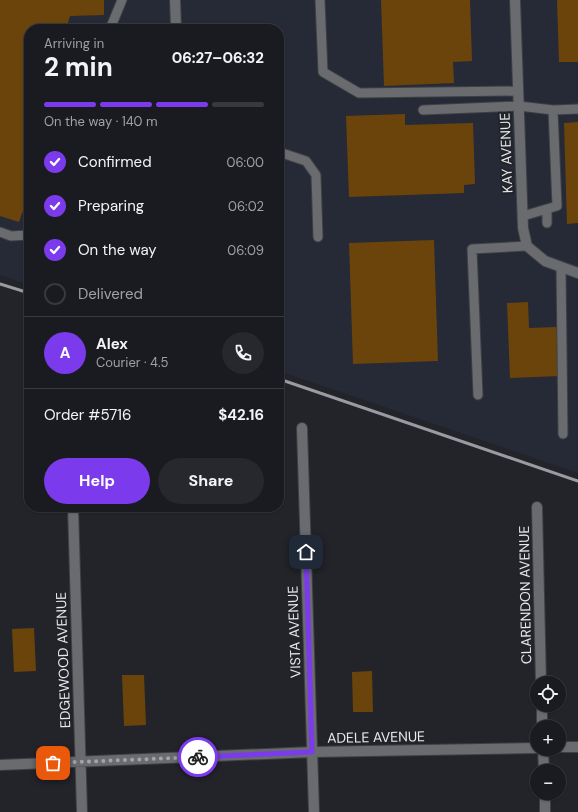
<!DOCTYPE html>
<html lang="en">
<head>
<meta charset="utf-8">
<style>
  body { margin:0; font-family:"DM Sans",sans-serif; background:#27282d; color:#f1f3f6; height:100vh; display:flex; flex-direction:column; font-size:15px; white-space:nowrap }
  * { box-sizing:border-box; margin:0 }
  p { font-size:13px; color:#9fa1a5 }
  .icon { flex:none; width:22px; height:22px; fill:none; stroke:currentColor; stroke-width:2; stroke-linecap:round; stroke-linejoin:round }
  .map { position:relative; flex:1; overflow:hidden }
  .sheet { position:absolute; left:24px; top:24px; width:260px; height:488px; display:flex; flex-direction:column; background:#1a1b20; border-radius:16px; box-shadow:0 1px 3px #0004,0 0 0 1px #38393e }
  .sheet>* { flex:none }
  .buttons { position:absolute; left:530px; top:676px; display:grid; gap:8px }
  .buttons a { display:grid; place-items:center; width:36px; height:36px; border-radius:50%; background:#1a1b20; box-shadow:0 1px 3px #0004,0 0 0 1px #38393e; font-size:20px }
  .pin { position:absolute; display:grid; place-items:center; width:34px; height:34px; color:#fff; margin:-17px; border-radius:8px; box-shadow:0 2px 6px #0006 }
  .courier { position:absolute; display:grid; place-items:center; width:40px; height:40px; margin:-20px; border:3px solid #7c3aed; border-radius:50%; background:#fff; color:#222; box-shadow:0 1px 5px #0007 }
  .overview em { font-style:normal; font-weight:700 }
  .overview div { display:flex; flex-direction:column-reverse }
  .overview { display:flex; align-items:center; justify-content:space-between; height:68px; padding:0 20px }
  h1 { font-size:26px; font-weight:700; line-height:30px }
  .bar { display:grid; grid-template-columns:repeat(4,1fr); gap:6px 4px; align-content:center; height:48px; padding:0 20px }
  .bar i { height:5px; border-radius:3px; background:#38393e }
  .bar .current { background:#7c3aed }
  .bar p { grid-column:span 4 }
  .line { display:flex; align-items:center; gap:10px; padding:0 20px; border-top:1px solid #38393e }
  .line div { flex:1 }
  .round { display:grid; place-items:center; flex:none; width:42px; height:42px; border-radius:21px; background:#27282d }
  ol { padding:0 20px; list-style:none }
  li { display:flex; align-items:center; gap:12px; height:44px }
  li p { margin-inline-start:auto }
  li .icon { padding:4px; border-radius:50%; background:#7c3aed; color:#fff; stroke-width:4 }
  li:last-child { color:#9fa1a5 }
  li i { width:22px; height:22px; border:2px solid #38393e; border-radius:50% }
  .action { display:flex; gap:8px; margin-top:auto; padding:8px 20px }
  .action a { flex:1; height:46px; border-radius:24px; background:#7c3aed; color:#fff; font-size:16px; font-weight:700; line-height:46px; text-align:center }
  .action a+a { background:#27282d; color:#f1f3f6 }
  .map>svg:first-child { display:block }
  .built { fill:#262a36 }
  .building { fill:#6b440c }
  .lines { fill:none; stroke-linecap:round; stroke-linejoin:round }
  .service-casing { stroke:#3e4045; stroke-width:11 }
  .minor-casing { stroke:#3e4045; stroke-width:12 }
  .service { stroke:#696b6e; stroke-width:9 }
  .minor { stroke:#696b6e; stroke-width:10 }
  .rail { stroke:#999ba0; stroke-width:3 }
  .done { stroke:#a2a4a9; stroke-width:4; stroke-dasharray:0 7.2 }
  .route { stroke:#7c3aed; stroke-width:5 }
  .labels { text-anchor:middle; stroke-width:4; stroke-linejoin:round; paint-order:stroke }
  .street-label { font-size:14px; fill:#e7e9ed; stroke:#22242a }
</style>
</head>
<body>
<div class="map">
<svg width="578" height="812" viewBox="0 0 578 812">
  <rect width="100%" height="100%" fill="#22242a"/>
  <!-- built -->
  <path class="built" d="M0,0H578V473L279,371V29H29V285L0,275Z"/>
  <!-- building -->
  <path class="building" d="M0,0H104V15L70,16L66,29H29V193L19,222L0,216Z
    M381,0H470L472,61L453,62L454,83L384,86Z
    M557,0H578V62H559Z
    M405,114V125L473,123L475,184L464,185V193L349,197L346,116Z
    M578,122V223L567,224L564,123Z
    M434,240L438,361L353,364L349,243Z
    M528,302L529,328L557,327L559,376L510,378L507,303Z
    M34,628L36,671L14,672L12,629Z
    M372,671L373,712H353L352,672Z
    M122,675H144L146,725L124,726Z"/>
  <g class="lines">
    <defs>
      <path id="service" d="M320,0L323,72L359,93L518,91
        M110,29L122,0
        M423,110L519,106L553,110L578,109
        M279,152L306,161L316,175L318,237
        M547,209V223
        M523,216L557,206L553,110
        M0,232L11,236L29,235
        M561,267L563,434
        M478,395L472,249L527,246"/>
      <path id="minor" d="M515,0L523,228L527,246L545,261L578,273
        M174,29L176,26L175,0
        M302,428L314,812
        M73,507L82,812
        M537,507L541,683
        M542,705V727
        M559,747H578
        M543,749L544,771
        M0,765L312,752L537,748
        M545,793V812"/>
    </defs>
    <!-- service casing -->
    <use href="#service" class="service-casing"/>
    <!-- minor casing -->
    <use href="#minor" class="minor-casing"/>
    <!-- service -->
    <use href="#service" class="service"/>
    <!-- minor -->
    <use href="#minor" class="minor"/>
    <!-- rail -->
    <path class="rail" d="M0,284L29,293
      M279,379L578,481"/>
  </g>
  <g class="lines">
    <!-- done -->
    <path class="done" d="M53,763L198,757"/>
    <!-- route -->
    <path class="route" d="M198,757L312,752L306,552"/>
  </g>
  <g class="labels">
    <!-- street labels -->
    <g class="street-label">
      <text transform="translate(506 153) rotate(-92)" y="5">KAY AVENUE</text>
      <text transform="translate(525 595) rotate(-91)" y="5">CLARENDON AVENUE</text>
      <text transform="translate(294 632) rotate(-92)" y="5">VISTA AVENUE</text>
      <text transform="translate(63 660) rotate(-92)" y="5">EDGEWOOD AVENUE</text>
      <text transform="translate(376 737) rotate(-1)" y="5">ADELE AVENUE</text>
    </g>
  </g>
</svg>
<div class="buttons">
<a><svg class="icon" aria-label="locate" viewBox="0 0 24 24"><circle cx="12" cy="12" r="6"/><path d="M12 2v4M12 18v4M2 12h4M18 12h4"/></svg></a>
<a>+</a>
<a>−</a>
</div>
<div class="pin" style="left:53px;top:763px;background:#ea580c"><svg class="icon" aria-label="bag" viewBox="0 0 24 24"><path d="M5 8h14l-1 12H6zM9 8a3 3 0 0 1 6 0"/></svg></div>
<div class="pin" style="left:306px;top:552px;background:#1f2937"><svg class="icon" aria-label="home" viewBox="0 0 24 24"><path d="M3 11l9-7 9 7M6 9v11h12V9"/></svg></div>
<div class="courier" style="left:198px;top:757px"><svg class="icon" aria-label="bike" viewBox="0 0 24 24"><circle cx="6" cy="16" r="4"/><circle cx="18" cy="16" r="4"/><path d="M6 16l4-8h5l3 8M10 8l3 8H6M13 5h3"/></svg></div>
<section class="sheet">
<div class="overview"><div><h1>2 min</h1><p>Arriving in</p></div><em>06:27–06:32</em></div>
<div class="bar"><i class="current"></i><i class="current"></i><i class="current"></i><i></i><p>On the way · 140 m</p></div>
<ol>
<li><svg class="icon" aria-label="check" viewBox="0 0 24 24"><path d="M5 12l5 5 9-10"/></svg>Confirmed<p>06:00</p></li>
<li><svg class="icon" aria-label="check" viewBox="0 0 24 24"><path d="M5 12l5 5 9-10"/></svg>Preparing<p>06:02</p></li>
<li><svg class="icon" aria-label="check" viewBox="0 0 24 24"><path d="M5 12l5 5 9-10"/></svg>On the way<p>06:09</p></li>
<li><i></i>Delivered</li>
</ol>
<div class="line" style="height:72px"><b class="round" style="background:#7c3aed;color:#fff">A</b><div><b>Alex</b><p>Courier · 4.5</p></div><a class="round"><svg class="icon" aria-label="phone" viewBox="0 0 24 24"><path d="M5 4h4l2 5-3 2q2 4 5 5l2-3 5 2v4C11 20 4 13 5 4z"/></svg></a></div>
<div class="line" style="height:52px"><div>Order #5716</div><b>$42.16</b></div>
<div class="action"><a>Help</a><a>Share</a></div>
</section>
</div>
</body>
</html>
